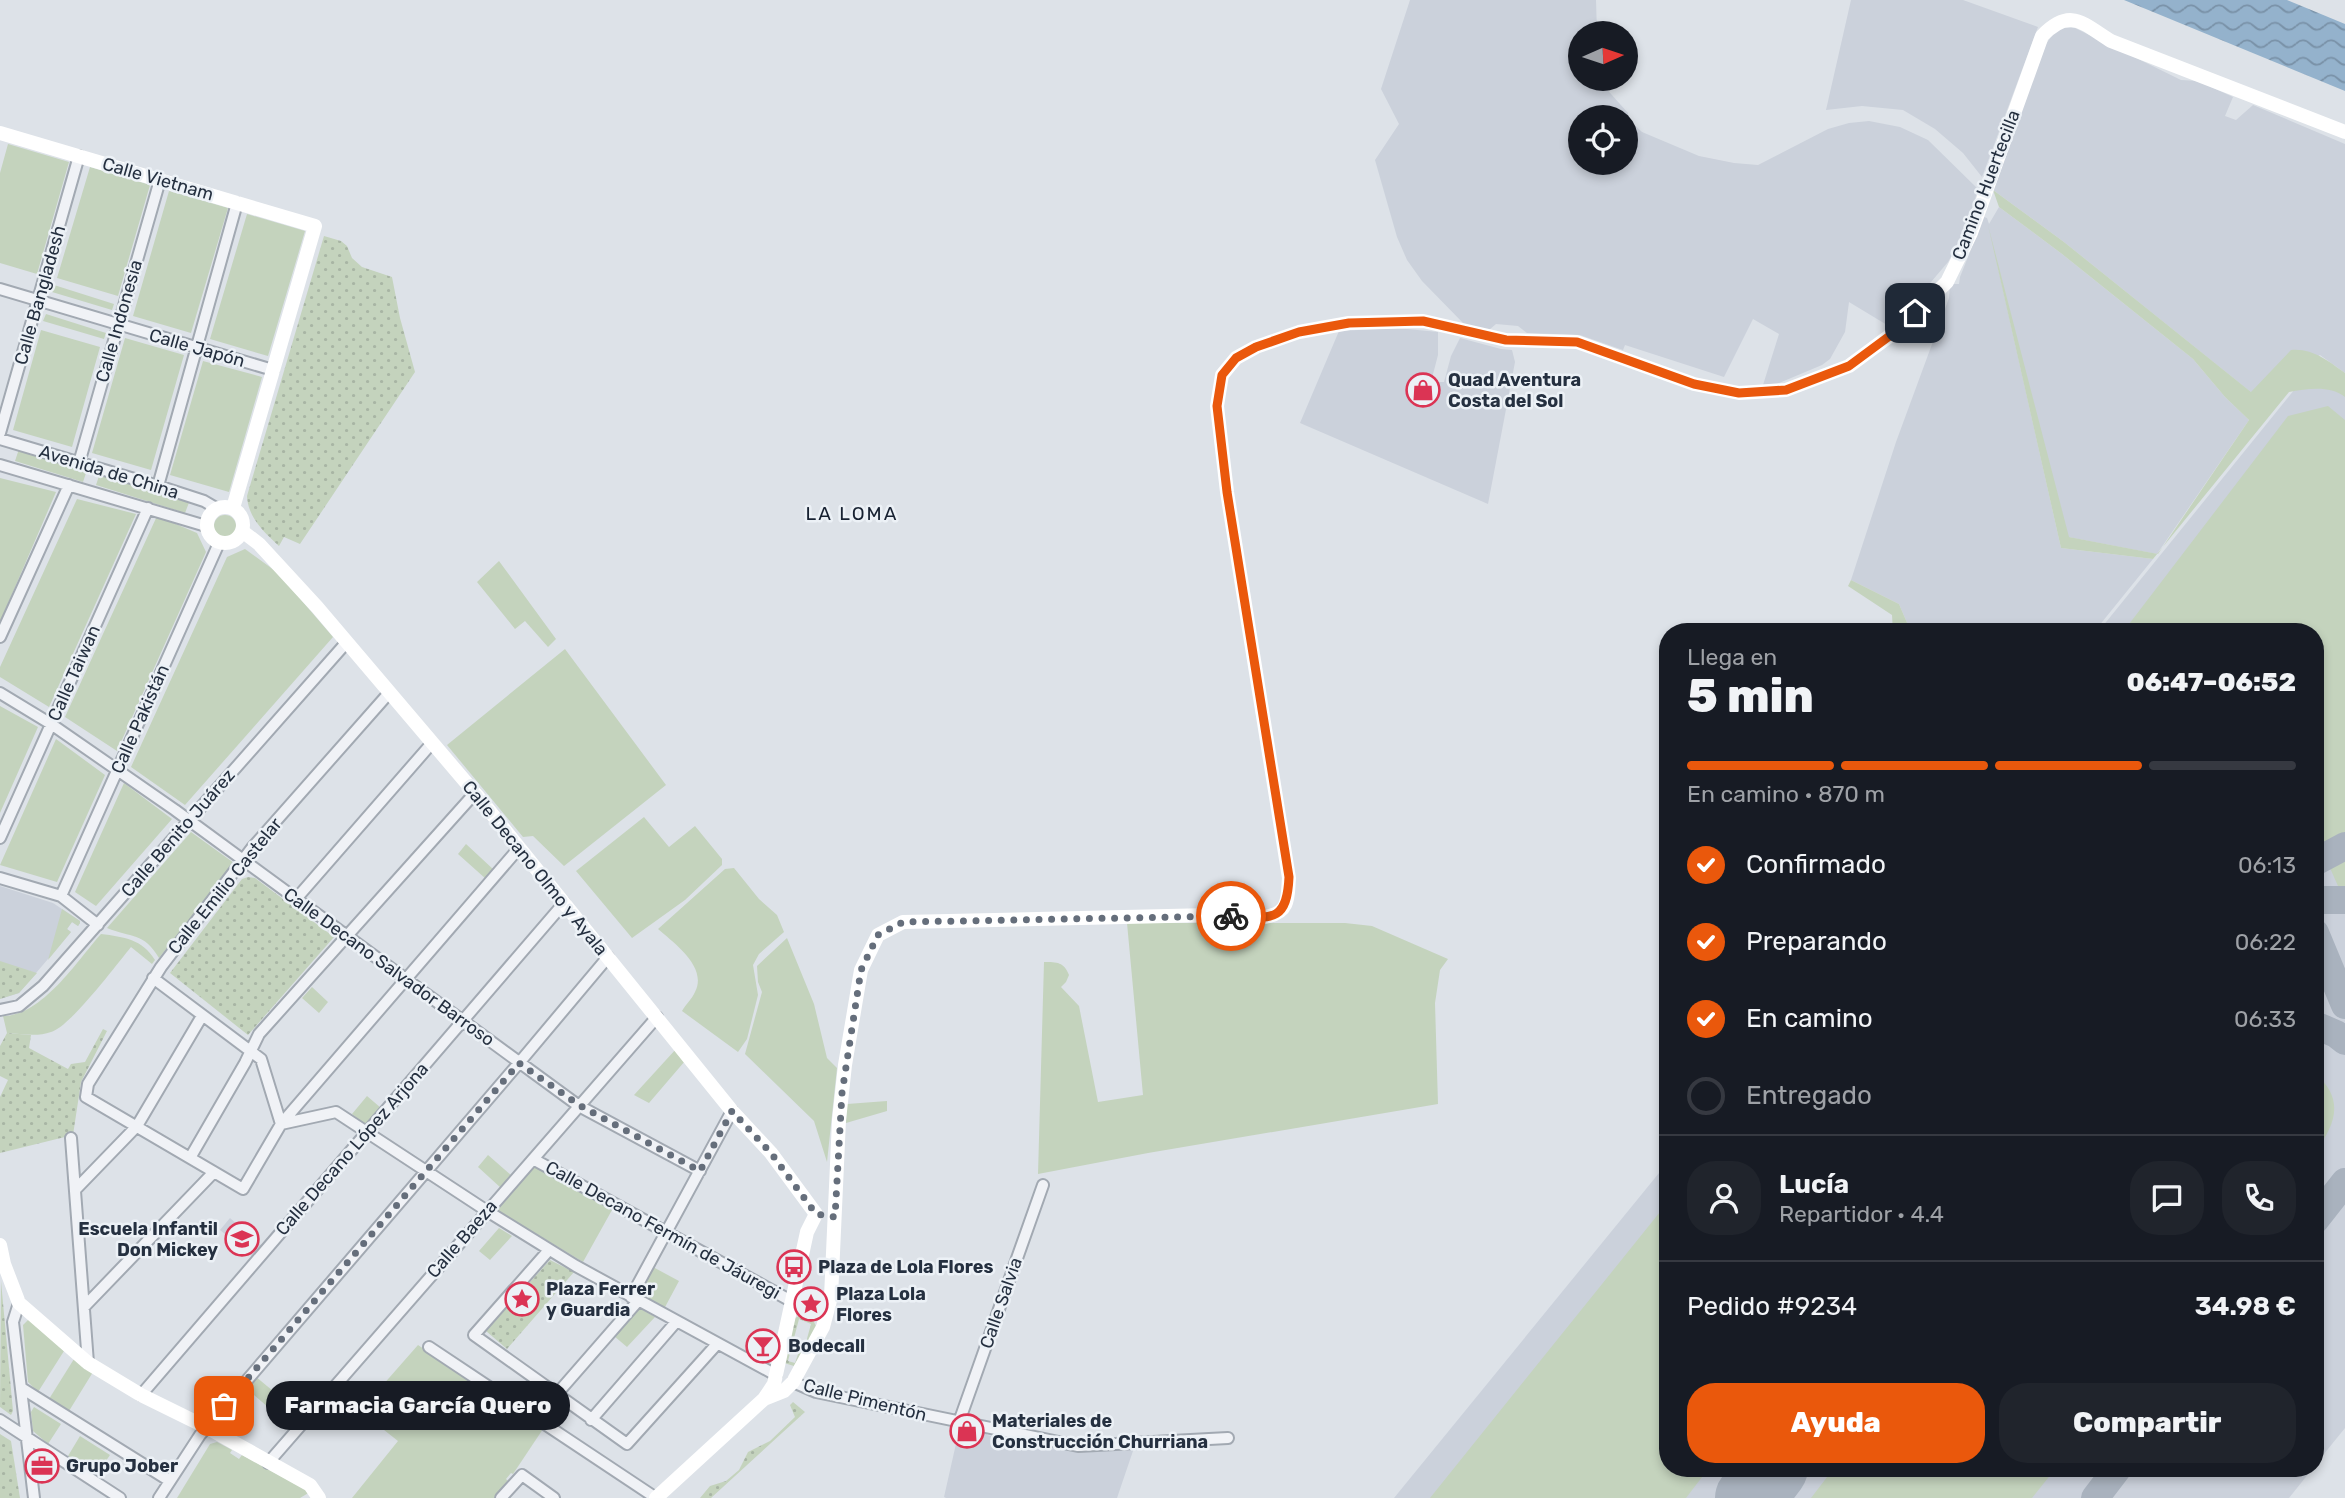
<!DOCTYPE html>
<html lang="es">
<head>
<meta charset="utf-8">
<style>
  body { margin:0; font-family:Rubik,sans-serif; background:#20242c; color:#f1f3f6; height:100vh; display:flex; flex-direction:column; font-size:26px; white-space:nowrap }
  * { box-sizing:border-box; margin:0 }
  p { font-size:23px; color:#9ea1a6 }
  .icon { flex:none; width:38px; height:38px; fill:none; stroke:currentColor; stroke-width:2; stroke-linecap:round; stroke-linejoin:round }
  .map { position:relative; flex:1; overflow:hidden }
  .side { position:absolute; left:1659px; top:623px; width:665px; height:854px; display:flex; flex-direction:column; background:#171b24; border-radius:28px; box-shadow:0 4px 10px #0003 }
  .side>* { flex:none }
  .needle { width:46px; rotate:87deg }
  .controls { position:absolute; left:1568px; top:21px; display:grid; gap:14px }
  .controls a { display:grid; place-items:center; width:70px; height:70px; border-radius:50%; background:#171b24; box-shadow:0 4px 10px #0003; font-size:35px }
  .pin { position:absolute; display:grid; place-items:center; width:60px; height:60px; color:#fff; margin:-30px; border-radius:14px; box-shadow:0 4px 10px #0006 }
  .courier { position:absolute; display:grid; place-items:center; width:70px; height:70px; margin:-35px; border:5px solid #ea580c; border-radius:50%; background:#fff; color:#222; box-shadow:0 2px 9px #0007 }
  .bubble { position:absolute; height:49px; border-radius:24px; background:#171b24; box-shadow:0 4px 10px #0003; font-size:23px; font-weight:800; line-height:49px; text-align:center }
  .overview em { font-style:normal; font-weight:800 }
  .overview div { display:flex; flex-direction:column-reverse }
  .overview { display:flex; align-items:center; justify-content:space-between; height:119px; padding:0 28px }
  h1 { font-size:46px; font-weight:800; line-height:52px }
  .bar { display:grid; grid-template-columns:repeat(4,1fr); gap:10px 7px; align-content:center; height:84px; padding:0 28px }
  .bar i { height:9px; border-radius:5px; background:#363941 }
  .bar .current { background:#ea580c }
  .bar p { grid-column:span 4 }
  .line { display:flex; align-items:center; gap:18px; padding:0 28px; border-top:2px solid #363941 }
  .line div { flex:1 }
  .round { display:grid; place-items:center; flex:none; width:74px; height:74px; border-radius:28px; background:#20242c }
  ol { padding:0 28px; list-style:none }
  li { display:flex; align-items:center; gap:21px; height:77px }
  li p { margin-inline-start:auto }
  li .icon { padding:7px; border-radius:50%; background:#ea580c; color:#fff; stroke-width:4 }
  li:last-child { color:#9ea1a6 }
  li i { width:38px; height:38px; border:4px solid #363941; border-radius:50% }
  .action { display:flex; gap:14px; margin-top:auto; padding:14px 28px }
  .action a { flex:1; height:80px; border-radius:28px; background:#ea580c; color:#fff; font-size:28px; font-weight:800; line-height:80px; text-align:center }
  .action a+a { background:#20242c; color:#f1f3f6 }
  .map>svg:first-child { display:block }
  .built { fill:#cbd1db; fill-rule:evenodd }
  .grass { fill:#c4d3bd }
  .park { fill:url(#park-dots); fill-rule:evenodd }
  .water { fill:url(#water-waves) }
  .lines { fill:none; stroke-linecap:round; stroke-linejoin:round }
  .taxiway { stroke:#a9b2be; stroke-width:28 }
  .runway { stroke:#a9b2be; stroke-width:70 }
  .street-casing { stroke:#a2a9b2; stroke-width:14 }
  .street { stroke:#f0f2f6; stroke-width:10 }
  .secondary { stroke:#fff; stroke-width:14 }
  .done { stroke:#656e7b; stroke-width:7; stroke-dasharray:0 12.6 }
  .route { stroke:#ea580c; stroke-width:9 }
  .labels { text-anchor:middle; stroke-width:5; stroke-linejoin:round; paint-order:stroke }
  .street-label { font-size:18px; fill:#253040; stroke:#ecf1f6 }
  .poi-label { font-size:18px; font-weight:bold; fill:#253040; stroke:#ecf1f6; text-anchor:start }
  .neighbourhood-label { font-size:19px; letter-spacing:2px; fill:#172131; stroke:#ecf1f6 }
</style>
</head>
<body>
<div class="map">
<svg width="2345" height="1498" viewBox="0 0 2345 1498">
  <defs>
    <pattern id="park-dots" width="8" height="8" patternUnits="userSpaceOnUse" patternTransform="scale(1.75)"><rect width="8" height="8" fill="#c4d3bd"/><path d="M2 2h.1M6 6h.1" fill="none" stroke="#a8b5a4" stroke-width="1.8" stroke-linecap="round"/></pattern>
    <pattern id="water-waves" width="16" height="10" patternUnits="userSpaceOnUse" patternTransform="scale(1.75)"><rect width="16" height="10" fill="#94b2cc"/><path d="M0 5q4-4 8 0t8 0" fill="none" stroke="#7991a7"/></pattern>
  </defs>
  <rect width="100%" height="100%" fill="#dde2e8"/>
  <!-- built -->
  <path class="built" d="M1410,0H1596L1597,33H1580V79H1602L1603,85L1628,113V119L1642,132L1699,156L1734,163L1758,165L1828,129L1849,123L1869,121L1900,127L1928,140L1978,189L1966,230L1948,262L1892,328L1849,302L1845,332L1830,359L1822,365L1777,384L1763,385L1779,334L1753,319L1724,377L1625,345L1623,350L1580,335L1527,333L1518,326L1496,324L1489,330L1464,324L1422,281L1407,260L1397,237L1375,160L1399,124L1381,89ZM1580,117H1626V163H1580Z
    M1851,0H1963L2038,27L1982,177L1963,153L1935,129L1903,110L1862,106L1826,110Z
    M2061,28H2075L2181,80L2198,81L2233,97L2225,116L2236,120L2253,105L2345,144V373L2320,355L2252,393L2064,242L1993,190L2046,44L2053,34Z
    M1999,207L2062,254L2193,359L2225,397L2249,420L2157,554L2068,537L1996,259L2061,548L2153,559L2094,632H1911L1899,604L1851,580L1896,442L1949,298L1950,284H1959L1960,277L1984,217L1987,218L1989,224Z
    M1397,328L1438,332V355L1431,382H1444L1451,356L1460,338L1501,349L1512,350L1515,362L1488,504L1300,423L1339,331Z
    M2312,368L2345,394V1428L2315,1465V632H2098Z
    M0,886L53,903L80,921V923L78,926L72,922L67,929L71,932L19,993L0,999Z
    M1668,1162V1468H2313L2289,1498H1394Z
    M230,1218L262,1246L253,1257L220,1230Z
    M960,1426L987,1432V1435L1038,1446L1039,1443L1086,1451L1134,1448L1117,1498H946L944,1497Z"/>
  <!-- grass -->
  <path class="grass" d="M8,144L69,162L37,274L0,263V173Z
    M90,167L150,185L118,296L57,278Z
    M1993,190L2064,242L2251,392L2291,350C2313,348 2328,361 2345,373V397C2329,385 2308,389 2289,392L2153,559L2061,548L1988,225L2069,537L2158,554L2249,420L2225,397L2193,359L2062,254L1999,207Z
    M169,191L228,208L191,333L133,316Z
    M247,214L305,231L268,356L210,339Z
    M54,285L114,304L112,310L52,292Z
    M46,314L106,333L104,339L43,321Z
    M41,330L100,347L72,447L13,430Z
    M125,338L184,355L151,470L92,453Z
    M203,361L262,377L229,492L170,475Z
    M2328,406L2345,420V892L2342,895L2326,859L2315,853V632H2123L2288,416Z
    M19,449L87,470L83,482L15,461Z
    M100,473L190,500L185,513L96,485Z
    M0,478L56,492L0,622Z
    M77,499L136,514L49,707L0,677V667Z
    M214 526a11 11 0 1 1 22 0a11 11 0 1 1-22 0Z
    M157,516L197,533L206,552L117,751L65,717Z
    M245,549L278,573L333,637L185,805L131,767L227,557Z
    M499,561L556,639L548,647L525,621L515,629L477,582Z
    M1851,580L1899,604L1911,632H1893L1892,615L1848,586Z
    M565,649L666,785L564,866L533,836L523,837L447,745Z
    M0,706L38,727L0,813Z
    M56,739L105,775L57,882L0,865Z
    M124,783L172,819L96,906L75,892Z
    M644,817L669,847L695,826L722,859V865L685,900L632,938L576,871Z
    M191,832L234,863L159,958C144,932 131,938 107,928Z
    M466,844L494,870L486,879L458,854Z
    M734,868L759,899L777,915L784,932L759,954L753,965L758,995L747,1039L738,1052L682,1011C686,1004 692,999 695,992C708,967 674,943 658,929L725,869Z
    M62,909L80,921V923L78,926L72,922L67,929L71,932L48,960Z
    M1127,923H1345L1372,926L1448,959L1440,970L1435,1003L1438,1104L1148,1153L1038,1174L1044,962C1057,962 1064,962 1069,975L1066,982L1061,987L1079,1006L1098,1102L1143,1095Z
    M101,934C124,937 142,939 155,960L152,964L131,947C117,964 70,1027 51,1032C38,1037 21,1034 7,1033L3,1016C42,1016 77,961 101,934Z
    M787,938L814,1004L827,1058L837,1068L827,1162L814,1121L745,1054L762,992L758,982L757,966Z
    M312,987L328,1002L319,1013L302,998Z
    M676,1049L685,1061L649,1103L634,1095Z
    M2315,1074C2345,1098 2336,1125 2315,1151Z
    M367,1096L381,1108L366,1125L352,1114Z
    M887,1101V1111L846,1123L847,1104Z
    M488,1155L511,1175L501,1188L478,1167Z
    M533,1165L612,1210L583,1262L495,1209Z
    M1668,1202V1468H1709L1686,1498H1430Z
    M499,1228L512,1236L490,1260L479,1251Z
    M653,1267L679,1281L664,1309L637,1294Z
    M639,1308L655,1317L627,1347L614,1336Z
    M29,1319L64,1351L38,1392L28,1382L23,1325Z
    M418,1345L543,1429L513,1474L511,1473L506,1479L510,1483L496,1498H352L398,1441L360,1411Z
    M74,1359L93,1372L69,1411L49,1399Z
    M255,1376L279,1396L269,1408L246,1388Z
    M34,1407L61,1424L48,1444L33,1431L31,1412Z
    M80,1436L110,1455L97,1474L68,1456Z
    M217,1442L232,1450L230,1453L239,1459L242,1455L310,1492L300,1498H177L210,1444Z
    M1834,1468H2056L2032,1498H1811Z"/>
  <!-- park -->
  <path class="park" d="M324,236L341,241L347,246L352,258L362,267L392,277L400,318L415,372L300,544L284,537L279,546C265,533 248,518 247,496Z
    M248,877L255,878L334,937L248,1035L170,973L242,879Z
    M0,961L37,973L19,993L0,999Z
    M103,1029L107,1031L81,1082L73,1135L0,1153V1097L8,1080L0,1076V1046L7,1033L31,1035L29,1048L68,1069L71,1064L85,1062Z
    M550,1260L574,1272L507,1349L486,1331Z
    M1,1281L13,1411L11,1415L0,1407Z
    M803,1314L812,1318L817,1328L794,1366L784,1363L795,1318ZM799,1319L811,1324L805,1346L801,1345L795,1363L788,1361Z
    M793,1402L805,1412L711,1498H700L710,1486L726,1481L739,1470L748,1452L770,1441L795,1417L790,1405Z
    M0,1434L11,1441L20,1498H0Z"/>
  <!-- water -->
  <path class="water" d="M2124,0H2287L2345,24V91Z"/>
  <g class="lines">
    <!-- taxiway -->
    <path class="taxiway" d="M2315,862L2345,846
      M2315,900H2345
      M2315,933L2345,1005
      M2315,1025L2336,1034L2345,1041
      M2315,1220L2345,1182
      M2095,1498L2118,1468"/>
    <!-- runway -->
    <path class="runway" d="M1750,1498L1773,1468"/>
    <defs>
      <path id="street" d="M0,289L273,370
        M0,433L79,156
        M0,439L158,486L204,501L216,508
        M79,463L160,180
        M0,465L206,526
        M158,486L237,203
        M0,637L69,485
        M0,693L51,724L175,810L579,1106L700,1171
        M389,693L252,848L161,967L88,1084L86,1097L243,1189L281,1124L519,848
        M0,838L148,508
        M0,878L61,896L98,925
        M61,896L219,543
        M296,899L432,743
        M153,978L261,1059L281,1124
        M0,1010L19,1006L43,986L346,643
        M281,1124L336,1112L487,1211L576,1266L776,1375
        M71,1138L88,1363
        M190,1158L245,1063L259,1034L475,793
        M533,1159L793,1302
        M75,1190L137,1126L202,1016
        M549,1250L474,1335L627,1444L717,1344
        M631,1297L732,1111
        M19,1303L13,1322L34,1498
        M84,1307L214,1172
        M429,1347L656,1498
        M793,1382L816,1392L1078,1446L1228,1438
        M23,1389L170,1481
        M141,1395L564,903
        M556,1395L638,1301
        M0,1420L120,1498
        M591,1420L676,1322
        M959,1422L1043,1185
        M268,1463L657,1017
        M159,1498L200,1435L519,1063L608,957
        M501,1498L522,1475L554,1498"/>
    </defs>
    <!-- street casing -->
    <use href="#street" class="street-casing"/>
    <!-- street -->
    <use href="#street" class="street"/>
    <!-- secondary -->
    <path class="secondary" d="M0,133L315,226L233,508
      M207 525a18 18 0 1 1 36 0a18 18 0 1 1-36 0Z
      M242,531L259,544L317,607L475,793L732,1111L771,1153L816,1214
      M0,1245L4,1264L19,1303L88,1363L141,1395L206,1427L310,1485L319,1498
      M764,1399L784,1391L793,1382L823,1327L831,1297L839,1120L845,1065L861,970L878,935L903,922L1211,915C1230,916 1276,925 1285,905C1289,897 1288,887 1289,878L1227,492L1217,406L1222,375L1236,358L1256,347L1299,332L1349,323L1423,321L1506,340L1577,342L1694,384L1739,393L1786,390L1849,366L1899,329L1947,282L1971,233L2042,36C2070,7 2082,23 2111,41L2345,132
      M656,1498L764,1399L774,1384L807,1232L816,1214"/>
  </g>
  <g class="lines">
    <!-- done -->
    <path class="done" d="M224,1406L519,1063L579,1105L700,1171L732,1111L771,1153L816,1214L835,1217L842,1093L861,970L878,935L903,922L1231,916"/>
    <!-- route -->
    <path class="route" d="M1231,916C1270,918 1287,924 1289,877L1227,492L1217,406L1222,375L1236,358L1256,347L1299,332L1349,323L1423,321L1506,340L1577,342L1694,384L1739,393L1786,390L1849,366L1899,329L1915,313"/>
  </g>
  <!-- icons -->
  <defs>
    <symbol id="shop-ring" viewBox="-11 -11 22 22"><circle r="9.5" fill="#ecf1f6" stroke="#db3454" stroke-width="1.5"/><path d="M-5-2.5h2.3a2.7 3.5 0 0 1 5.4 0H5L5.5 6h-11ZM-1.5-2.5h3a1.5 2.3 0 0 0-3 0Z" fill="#db3454"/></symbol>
    <symbol id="school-ring" viewBox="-11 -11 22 22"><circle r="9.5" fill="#ecf1f6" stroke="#db3454" stroke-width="1.5"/><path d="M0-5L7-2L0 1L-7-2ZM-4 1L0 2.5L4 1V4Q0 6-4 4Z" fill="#db3454"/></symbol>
    <symbol id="bus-ring" viewBox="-11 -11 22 22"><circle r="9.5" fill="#ecf1f6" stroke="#db3454" stroke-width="1.5"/><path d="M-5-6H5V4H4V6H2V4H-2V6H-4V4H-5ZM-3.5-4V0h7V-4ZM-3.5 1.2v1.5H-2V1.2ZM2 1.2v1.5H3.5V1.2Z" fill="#db3454"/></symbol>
    <symbol id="sight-ring" viewBox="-11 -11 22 22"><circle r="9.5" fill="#ecf1f6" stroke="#db3454" stroke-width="1.5"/><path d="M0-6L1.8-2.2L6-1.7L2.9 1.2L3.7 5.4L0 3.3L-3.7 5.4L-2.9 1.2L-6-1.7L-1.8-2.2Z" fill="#db3454"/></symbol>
    <symbol id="bar-ring" viewBox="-11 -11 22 22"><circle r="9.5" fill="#ecf1f6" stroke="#db3454" stroke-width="1.5"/><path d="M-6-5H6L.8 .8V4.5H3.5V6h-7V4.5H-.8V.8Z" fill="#db3454"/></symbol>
    <symbol id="office-ring" viewBox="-11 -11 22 22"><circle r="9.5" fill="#ecf1f6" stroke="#db3454" stroke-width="1.5"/><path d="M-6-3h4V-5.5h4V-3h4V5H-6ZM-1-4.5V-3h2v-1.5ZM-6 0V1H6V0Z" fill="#db3454"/></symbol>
  </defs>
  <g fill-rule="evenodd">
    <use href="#shop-ring" x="1404" y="371" width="38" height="38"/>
    <use href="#school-ring" x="223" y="1220" width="38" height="38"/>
    <use href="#bus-ring" x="775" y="1248" width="38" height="38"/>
    <use href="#sight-ring" x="503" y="1280" width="38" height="38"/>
    <use href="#sight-ring" x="792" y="1285" width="38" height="38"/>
    <use href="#bar-ring" x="744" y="1327" width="38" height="38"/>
    <use href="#shop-ring" x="948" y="1412" width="38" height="38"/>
    <use href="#office-ring" x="23" y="1447" width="38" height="38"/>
  </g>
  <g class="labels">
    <!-- street labels -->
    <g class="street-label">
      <text transform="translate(158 179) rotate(16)" y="6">Calle Vietnam</text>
      <text transform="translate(1986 185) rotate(-69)" y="6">Camino Huertecilla</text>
      <text transform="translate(40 295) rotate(-74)" y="6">Calle Bangladesh</text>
      <text transform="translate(119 321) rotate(-74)" y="6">Calle Indonesia</text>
      <text transform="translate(197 348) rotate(16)" y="6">Calle Japón</text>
      <text transform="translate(109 472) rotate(17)" y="6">Avenida de China</text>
      <text transform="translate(74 673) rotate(-66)" y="6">Calle Taiwan</text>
      <text transform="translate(140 719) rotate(-66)" y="6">Calle Pakistán</text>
      <text transform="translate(178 833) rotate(-49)" y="6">Calle Benito Juárez</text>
      <text transform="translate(535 868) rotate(51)" y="6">Calle Decano Olmo y Ayala</text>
      <text transform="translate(225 886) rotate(-51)" y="6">Calle Emilio Castelar</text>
      <text transform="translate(389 967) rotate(36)" y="6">Calle Decano Salvador Barroso</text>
      <text transform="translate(352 1149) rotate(-49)" y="6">Calle Decano López Arjona</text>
      <text transform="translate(663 1230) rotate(29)" y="6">Calle Decano Fermín de Jáuregi</text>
      <text transform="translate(462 1239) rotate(-49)" y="6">Calle Baeza</text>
      <text transform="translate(1001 1303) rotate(-71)" y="6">Calle Salvia</text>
      <text transform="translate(865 1400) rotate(14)" y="6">Calle Pimentón</text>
    </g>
    <!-- poi labels -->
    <g class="poi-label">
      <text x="1448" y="386">Quad Aventura<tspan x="1448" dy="21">Costa del Sol</tspan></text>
      <text x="218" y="1235" text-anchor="end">Escuela Infantil<tspan x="218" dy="21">Don Mickey</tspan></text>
      <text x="818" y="1273">Plaza de Lola Flores</text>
      <text x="546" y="1295">Plaza Ferrer<tspan x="546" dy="21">y Guardia</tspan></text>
      <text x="836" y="1300">Plaza Lola<tspan x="836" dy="21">Flores</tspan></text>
      <text x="788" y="1352">Bodecall</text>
      <text x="992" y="1427">Materiales de<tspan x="992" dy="21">Construcción Churriana</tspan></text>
      <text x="66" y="1472">Grupo Jober</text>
    </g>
    <!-- neighbourhood labels -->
    <g class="neighbourhood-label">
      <text x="852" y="520">LA LOMA</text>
    </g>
  </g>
</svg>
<div class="controls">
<a><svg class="needle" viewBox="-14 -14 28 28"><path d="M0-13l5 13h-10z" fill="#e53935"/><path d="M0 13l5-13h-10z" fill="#9ea1a6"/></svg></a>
<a><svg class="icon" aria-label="locate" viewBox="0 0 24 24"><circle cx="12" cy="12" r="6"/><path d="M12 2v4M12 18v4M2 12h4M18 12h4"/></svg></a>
</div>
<div class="pin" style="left:224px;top:1406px;background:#ea580c"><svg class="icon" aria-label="bag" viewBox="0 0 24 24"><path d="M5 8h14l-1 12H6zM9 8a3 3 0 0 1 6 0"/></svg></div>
<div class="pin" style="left:1915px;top:313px;background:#1f2937"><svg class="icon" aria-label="home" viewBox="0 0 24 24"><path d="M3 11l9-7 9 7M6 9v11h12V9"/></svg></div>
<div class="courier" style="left:1231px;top:916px"><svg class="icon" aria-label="bike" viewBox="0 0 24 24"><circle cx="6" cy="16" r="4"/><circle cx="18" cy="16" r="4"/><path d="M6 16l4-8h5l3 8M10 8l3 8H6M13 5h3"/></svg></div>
<div class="bubble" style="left:266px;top:1381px;width:304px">Farmacia García Quero</div>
<section class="side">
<div class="overview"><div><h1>5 min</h1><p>Llega en</p></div><em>06:47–06:52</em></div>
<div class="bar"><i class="current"></i><i class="current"></i><i class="current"></i><i></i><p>En camino · 870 m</p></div>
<ol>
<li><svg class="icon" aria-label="check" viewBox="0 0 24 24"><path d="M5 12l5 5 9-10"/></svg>Confirmado<p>06:13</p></li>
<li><svg class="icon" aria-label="check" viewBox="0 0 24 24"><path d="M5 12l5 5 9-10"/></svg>Preparando<p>06:22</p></li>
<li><svg class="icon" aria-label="check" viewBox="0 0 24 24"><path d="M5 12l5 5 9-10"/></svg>En camino<p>06:33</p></li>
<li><i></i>Entregado</li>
</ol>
<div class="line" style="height:126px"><a class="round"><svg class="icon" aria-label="person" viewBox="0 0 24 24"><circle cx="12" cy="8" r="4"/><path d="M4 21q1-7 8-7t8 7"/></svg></a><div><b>Lucía</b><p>Repartidor · 4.4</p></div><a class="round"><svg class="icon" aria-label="chat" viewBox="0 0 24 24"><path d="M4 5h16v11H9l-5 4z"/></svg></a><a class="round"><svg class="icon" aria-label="phone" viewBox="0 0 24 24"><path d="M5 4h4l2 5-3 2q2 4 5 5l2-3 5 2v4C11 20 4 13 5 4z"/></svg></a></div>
<div class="line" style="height:91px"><div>Pedido #9234</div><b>34.98 €</b></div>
<div class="action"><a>Ayuda</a><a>Compartir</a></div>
</section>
</div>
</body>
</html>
